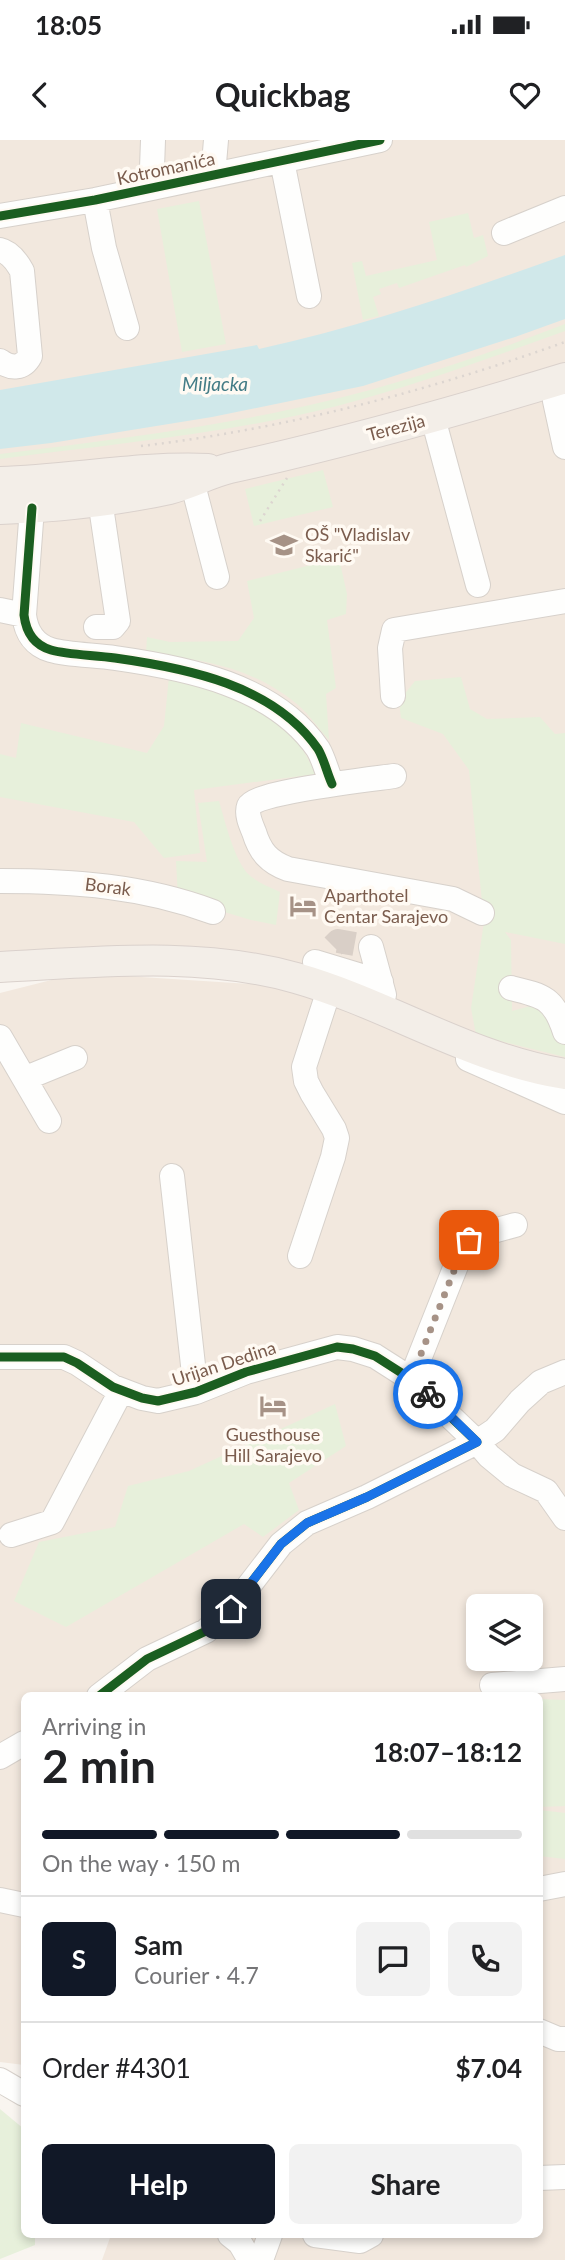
<!DOCTYPE html>
<html lang="en">
<head>
<meta charset="utf-8">
<style>
  body { margin:0; font-family:Lato,sans-serif; background:#f2f2f2; color:#202124; height:100vh; display:flex; flex-direction:column; font-size:26px; white-space:nowrap }
  * { box-sizing:border-box; margin:0 }
  p { font-size:23px; color:#757577 }
  .icon { flex:none; width:38px; height:38px; fill:none; stroke:currentColor; stroke-width:2; stroke-linecap:round; stroke-linejoin:round }
  .map { position:relative; flex:1; overflow:hidden }
  .details { position:absolute; left:21px; top:1552px; width:522px; height:546px; display:flex; flex-direction:column; background:#fff; border-radius:10px; box-shadow:0 4px 10px #0003 }
  .details>* { flex:none }
  .tools { position:absolute; left:466px; top:1454px; display:grid; gap:14px }
  .tools a { display:grid; place-items:center; width:77px; height:77px; border-radius:10px; background:#fff; box-shadow:0 4px 10px #0003; font-size:35px }
  .pin { position:absolute; display:grid; place-items:center; width:60px; height:60px; color:#fff; margin:-30px; border-radius:14px; box-shadow:0 4px 10px #0006 }
  .courier { position:absolute; display:grid; place-items:center; width:70px; height:70px; margin:-35px; border:5px solid #1a73e8; border-radius:50%; background:#fff; color:#222; box-shadow:0 2px 9px #0007 }
  .summary em { font-style:normal; font-weight:700 }
  .summary div { display:flex; flex-direction:column-reverse }
  .summary { display:flex; align-items:center; justify-content:space-between; height:119px; padding:0 21px }
  h1 { font-size:46px; font-weight:700; line-height:52px }
  .bar { display:grid; grid-template-columns:repeat(4,1fr); gap:10px 7px; align-content:center; height:84px; padding:0 21px }
  .bar i { height:9px; border-radius:5px; background:#e0e0e0 }
  .bar .current { background:#111827 }
  .bar p { grid-column:span 4 }
  .line { display:flex; align-items:center; gap:18px; padding:0 21px; border-top:2px solid #e0e0e0 }
  .line div { flex:1 }
  .round { display:grid; place-items:center; flex:none; width:74px; height:74px; border-radius:10px; background:#f2f2f2 }
  .primary-button { display:flex; gap:14px; margin-top:auto; padding:14px 21px }
  .primary-button a { flex:1; height:80px; border-radius:10px; background:#111827; color:#fff; font-size:28px; font-weight:700; line-height:80px; text-align:center }
  .primary-button a+a { background:#f2f2f2; color:#202124 }
  .status { display:flex; justify-content:space-between; align-items:center; height:49px; padding:0 35px; background:#fff; direction:ltr }
  .status svg { height:19px; fill:currentColor }
  header { display:flex; justify-content:space-between; align-items:center; height:91px; padding:0 21px; background:#fff; font-size:32px; font-weight:700 }
  .map>svg:first-child { display:block }
  .residential { fill:#f2e8de; fill-rule:evenodd }
  .green { fill:#e7f0db }
  .water { fill:#d0e8ea }
  .lines { fill:none; stroke-linecap:round; stroke-linejoin:round }
  .minor-tunnel { stroke:#d9cfc7; stroke-width:24; stroke-dasharray:24 12; stroke-linecap:butt }
  .minor-casing { stroke:#d7d1cb; stroke-width:26 }
  .major-casing { stroke:#dad1cc; stroke-width:32 }
  .path { stroke:#dcd5d0; stroke-width:2.5; stroke-dasharray:2 5; stroke-linecap:butt }
  .minor { stroke:#fefefd; stroke-width:24 }
  .major { stroke:#f3eee8; stroke-width:30 }
  .cycleway-casing { stroke:#fffaf3; stroke-width:13 }
  .cycleway { stroke:#1b5e20; stroke-width:9 }
  .done { stroke:#a69286; stroke-width:7; stroke-dasharray:0 12.6 }
  .route { stroke:#1a73e8; stroke-width:9 }
  .labels { text-anchor:middle; stroke-width:7; stroke-linejoin:round; paint-order:stroke }
  .street-label { font-size:18px; fill:#7a5c4d; stroke:#fffaf3 }
  .poi-label { font-size:18px; fill:#7a5c4d; stroke:#fffaf3; text-anchor:start }
  .water-label { font-size:19px; font-style:italic; fill:#437c86; stroke:#fffaf3 }
</style>
</head>
<body>
<div class="status"><b>18:05</b><svg viewBox="0 0 49 12"><path d="M0 12V9h3v3zM5 12V6h3v6zM10 12V3h3v9zM15 12V0h3v12zM26 1h20v11H26zM47 4h2v5h-2z"/></svg></div>
<header><svg class="icon" aria-label="back" viewBox="0 0 24 24"><path d="M15 5l-7 7 7 7"/></svg>Quickbag<svg class="icon" aria-label="heart" viewBox="0 0 24 24"><path d="M12 20l-8-8c-3-5 5-10 8-4 3-6 11-1 8 4z"/></svg></header>
<div class="map">
<svg width="565" height="2120" viewBox="0 0 565 2120">
  <rect width="100%" height="100%" fill="#f9f5f0"/>
  <!-- residential -->
  <path class="residential" d="M0,0H565V2120H102L111,2095H539V1556H24V1925L0,1922V853L79,833L250,844L178,825H0ZM478,1466H530V1519H478Z"/>
  <!-- green -->
  <path class="green" d="M199,61L226,204L182,212L157,69Z
    M468,73L474,98L483,95L488,116L466,127L465,125L399,148L397,143L379,149L381,154L373,157L379,176L363,180L352,123L362,121L366,136L437,120L429,82Z
    M565,184V191C490,218 414,246 337,266C226,294 113,304 0,319V314C109,300 220,287 327,261C407,242 488,214 565,184Z
    M323,330L333,367L254,386L245,349Z
    M339,418L347,454L346,474L327,480L336,548L326,554L329,600C319,589 309,574 297,564C250,526 203,520 146,513L147,497L170,502L238,501L254,478L247,441Z
    M169,537L246,561L294,593L316,634L194,650L200,713L164,718L134,682L0,657V614L16,618L21,583L147,613L164,586Z
    M461,537L470,569L487,579L540,577L555,594L565,593V804L505,792L511,800L512,871L538,864L565,891V917L476,895L471,868L484,782L469,630L443,594L401,578L399,561L415,541Z
    M219,661C225,681 233,716 247,733C256,742 269,747 280,752L276,785L251,780L178,758L176,721L207,722L198,663Z
    M335,1264L346,1306L289,1343L299,1370L263,1397L244,1384L66,1487L14,1461L39,1402L115,1387L128,1346L189,1331Z
    M539,1559L565,1560V1666L539,1667Z
    M540,1670L565,1673V1719L539,1716Z
    M0,1969L24,1989V2095H35V2105L0,2119Z"/>
  <!-- water -->
  <path class="water" d="M565,115V179L515,197L363,246L212,277L51,303L0,309V250L257,205L259,209C364,186 464,151 565,115Z"/>
  <g class="lines">
    <!-- minor-tunnel -->
    <path class="minor-tunnel" d="M333,806L338,801L371,807"/>
    <defs>
      <path id="minor" d="M153,0L152,28L155,47
        M282,21L309,156
        M213,35L216,0
        M95,60L104,108L127,188
        M0,76L95,60L380,0
        M504,93L565,68
        M0,110C10,112 17,122 22,131L30,216C23,229 11,229 0,221
        M555,261L565,307
        M433,278L478,445
        M192,341L217,437
        M32,368L24,475C26,492 34,505 51,510C68,515 96,515 115,518C186,528 274,545 318,609C324,619 327,633 332,644
        M0,470L24,475
        M96,487H113L118,481L100,360
        M393,556L390,508L394,490L565,461
        M394,636C373,639 255,652 249,666C246,674 251,685 254,692C260,712 269,722 288,729L453,759L482,773
        M0,741C73,741 144,746 213,772
        M371,807L384,855
        M315,822L381,842
        M511,848C544,856 554,858 565,892
        M0,897L49,981
        M468,919L565,962
        M26,938L75,918
        M172,1036L196,1252
        M300,1116L333,1017L337,998L334,989L312,953L306,941L304,927L329,850
        M0,1217H64L77,1223L113,1247L142,1258L158,1261L196,1252L246,1232L337,1207L353,1209L375,1216L411,1239L477,1302L367,1357L307,1383L281,1404L231,1469L206,1491L147,1519L99,1556
        M565,1232L541,1242L520,1261L495,1290L477,1302L489,1316L512,1335L546,1351L565,1378
        M411,1239L463,1108L475,1096L515,1085
        M11,1395L52,1382L121,1251
        M492,1545L565,1539
        M0,1617L24,1603
        M539,1749L565,1744
        M0,1760L24,1765
        M539,1891L558,1899H565
        M0,1940L24,1954
        M539,2038L565,2037
        M230,2095L240,2103L250,2120
        M315,2095L360,2101L371,2095
        M261,2120L270,2095"/>
      <path id="major" d="M0,342C70,340 138,326 208,329
        M0,369C56,367 114,361 169,349C190,344 209,333 230,328C343,303 454,272 565,238
        M0,827C98,822 200,811 296,838C388,864 470,919 565,934"/>
    </defs>
    <!-- minor casing -->
    <use href="#minor" class="minor-casing"/>
    <!-- major casing -->
    <use href="#major" class="major-casing"/>
    <!-- path -->
    <path class="path" d="M141,306C285,289 428,251 565,202
      M260,381L287,338"/>
    <!-- minor -->
    <use href="#minor" class="minor"/>
    <!-- major -->
    <use href="#major" class="major"/>
    <defs>
      <path id="cycleway" d="M0,76L95,60L380,0
        M32,368L24,475C26,492 34,505 51,510C68,515 96,515 115,518C186,528 274,545 318,609C324,619 327,633 332,644
        M0,1217H64L77,1223L113,1247L142,1258L158,1261L196,1252L246,1232L337,1207L353,1209L375,1216L411,1239L477,1302L367,1357L307,1383L281,1404L231,1469L206,1491L147,1519L99,1556"/>
    </defs>
    <!-- cycleway casing -->
    <use href="#cycleway" class="cycleway-casing"/>
    <!-- cycleway -->
    <use href="#cycleway" class="cycleway"/>
  </g>
  <g class="lines">
    <!-- done -->
    <path class="done" d="M428,1254L411,1239L463,1108L469,1100"/>
    <!-- route -->
    <path class="route" d="M231,1469L281,1404L307,1383L367,1357L477,1302L428,1254"/>
  </g>
  <!-- icons -->
  <defs>
    <symbol id="school-bare" viewBox="-9 -9 18 18"><path d="M0-5L7-2L0 1L-7-2ZM-4 1L0 2.5L4 1V4Q0 6-4 4Z" fill="#a69286" stroke="#fffaf3" stroke-width="2.5" paint-order="stroke"/></symbol>
    <symbol id="hotel-bare" viewBox="-9 -9 18 18"><path d="M-6-4.5h1.5V1H6V5H4.5V3h-9V5H-6ZM-4 0a1.8 1.8 0 1 1 3.6 0ZM.5 0V-2.5h3Q6-2.5 6 0Z" fill="#a69286" stroke="#fffaf3" stroke-width="2.5" paint-order="stroke"/></symbol>
  </defs>
  <g fill-rule="evenodd">
    <use href="#school-bare" x="265" y="386" width="38" height="38"/>
    <use href="#hotel-bare" x="284" y="747" width="38" height="38"/>
    <use href="#hotel-bare" x="254" y="1247" width="38" height="38"/>
  </g>
  <g class="labels">
    <!-- street labels -->
    <g class="street-label">
      <text transform="translate(166 29) rotate(-12)" y="6">Kotromanića</text>
      <text transform="translate(396 288) rotate(-15)" y="6">Terezija</text>
      <text transform="translate(108 747) rotate(7)" y="6">Borak</text>
      <text transform="translate(224 1224) rotate(-18)" y="6">Urijan Dedina</text>
    </g>
    <!-- poi labels -->
    <g class="poi-label">
      <text x="305" y="401">OŠ "Vladislav<tspan x="305" dy="21">Skarić"</tspan></text>
      <text x="324" y="762">Aparthotel<tspan x="324" dy="21">Centar Sarajevo</tspan></text>
      <text x="273" y="1301" text-anchor="middle">Guesthouse<tspan x="273" dy="21">Hill Sarajevo</tspan></text>
    </g>
    <!-- water labels -->
    <g class="water-label">
      <text x="215" y="251">Miljacka</text>
    </g>
  </g>
</svg>
<div class="tools">
<a><svg class="icon" aria-label="layers" viewBox="0 0 24 24"><path d="M12 4l9 5-9 5-9-5zM3 14l9 5 9-5"/></svg></a>
</div>
<div class="pin" style="left:469px;top:1100px;background:#ea580c"><svg class="icon" aria-label="bag" viewBox="0 0 24 24"><path d="M5 8h14l-1 12H6zM9 8a3 3 0 0 1 6 0"/></svg></div>
<div class="pin" style="left:231px;top:1469px;background:#1f2937"><svg class="icon" aria-label="home" viewBox="0 0 24 24"><path d="M3 11l9-7 9 7M6 9v11h12V9"/></svg></div>
<div class="courier" style="left:428px;top:1254px"><svg class="icon" aria-label="bike" viewBox="0 0 24 24"><circle cx="6" cy="16" r="4"/><circle cx="18" cy="16" r="4"/><path d="M6 16l4-8h5l3 8M10 8l3 8H6M13 5h3"/></svg></div>
<section class="details">
<div class="summary"><div><h1>2 min</h1><p>Arriving in</p></div><em>18:07–18:12</em></div>
<div class="bar"><i class="current"></i><i class="current"></i><i class="current"></i><i></i><p>On the way · 150 m</p></div>
<div class="line" style="height:126px"><b class="round" style="background:#111827;color:#fff">S</b><div><b>Sam</b><p>Courier · 4.7</p></div><a class="round"><svg class="icon" aria-label="chat" viewBox="0 0 24 24"><path d="M4 5h16v11H9l-5 4z"/></svg></a><a class="round"><svg class="icon" aria-label="phone" viewBox="0 0 24 24"><path d="M5 4h4l2 5-3 2q2 4 5 5l2-3 5 2v4C11 20 4 13 5 4z"/></svg></a></div>
<div class="line" style="height:91px"><div>Order #4301</div><b>$7.04</b></div>
<div class="primary-button"><a>Help</a><a>Share</a></div>
</section>
</div>
</body>
</html>
